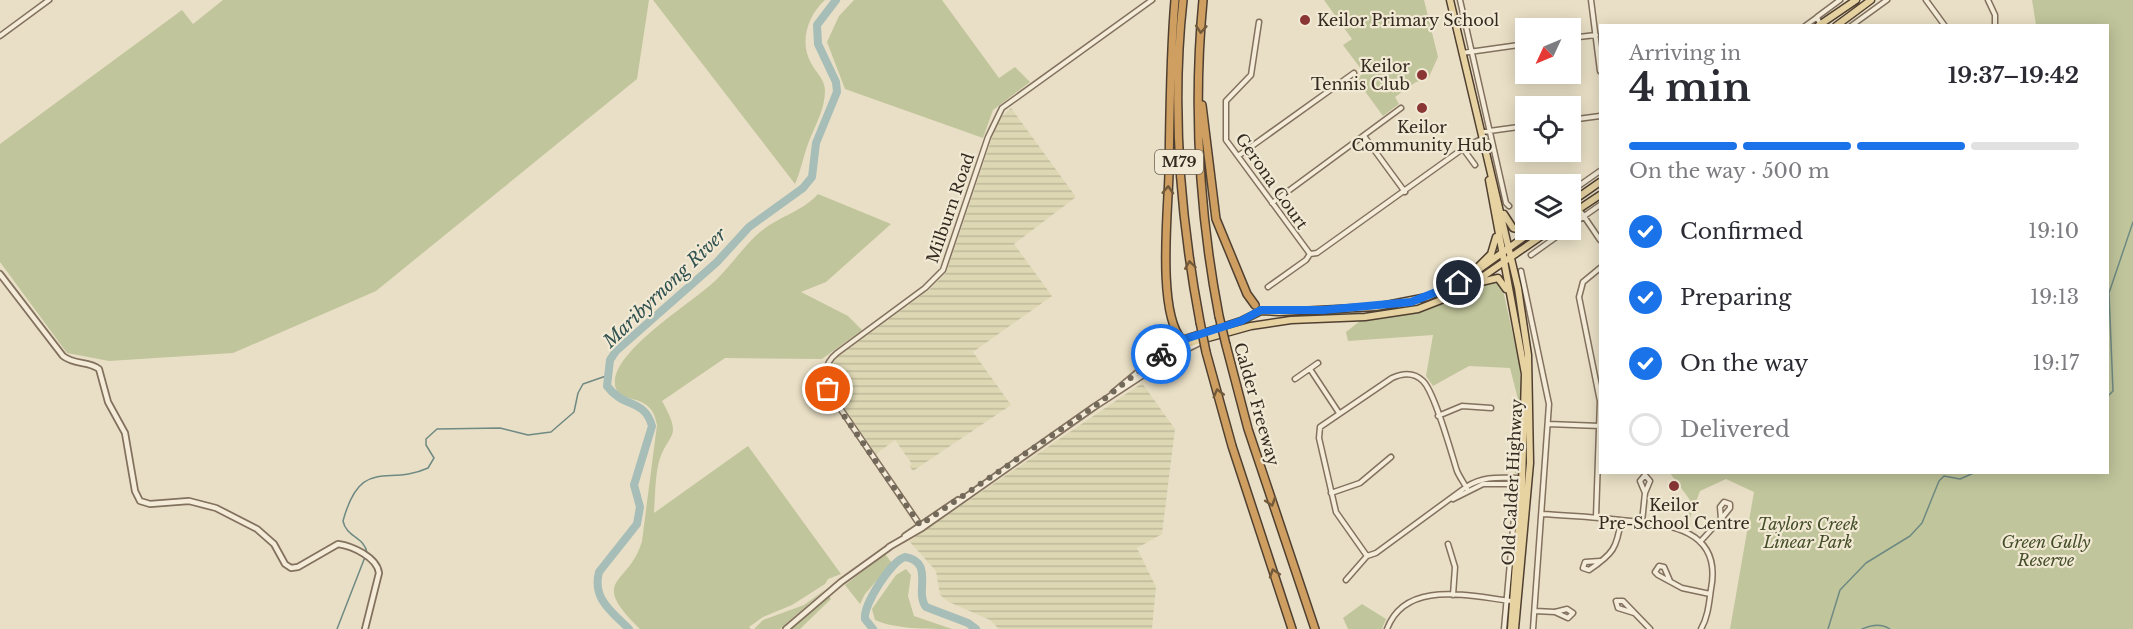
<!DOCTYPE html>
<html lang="en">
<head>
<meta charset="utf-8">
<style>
  body { margin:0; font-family:"Libre Baskerville",serif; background:#f2f2f3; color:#2b2b33; height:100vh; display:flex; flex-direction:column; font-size:22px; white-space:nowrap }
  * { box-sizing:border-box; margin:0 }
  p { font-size:20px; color:#7c7c81 }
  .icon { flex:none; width:33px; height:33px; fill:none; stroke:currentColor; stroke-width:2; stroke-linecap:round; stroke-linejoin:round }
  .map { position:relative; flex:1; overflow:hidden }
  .side { position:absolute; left:1599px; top:24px; width:510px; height:450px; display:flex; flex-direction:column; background:#fff; border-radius:0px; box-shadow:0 3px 15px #0003 }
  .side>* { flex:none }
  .needle { width:39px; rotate:226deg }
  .controls { position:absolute; left:1515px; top:18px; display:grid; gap:12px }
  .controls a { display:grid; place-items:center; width:66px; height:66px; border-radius:0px; background:#fff; box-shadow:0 3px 15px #0003; font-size:30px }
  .pin { position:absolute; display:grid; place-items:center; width:51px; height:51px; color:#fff; margin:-26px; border:3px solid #fff; border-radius:50%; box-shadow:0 2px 6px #0007 }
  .courier { position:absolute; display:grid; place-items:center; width:60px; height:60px; margin:-30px; border:4px solid #1a73e8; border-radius:50%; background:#fff; color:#222; box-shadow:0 2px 8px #0007 }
  .summary em { font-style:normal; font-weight:700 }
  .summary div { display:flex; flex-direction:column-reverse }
  .summary { display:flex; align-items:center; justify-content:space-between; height:102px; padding:0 30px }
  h1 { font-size:39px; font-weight:700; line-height:45px }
  .bar { display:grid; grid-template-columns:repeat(4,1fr); gap:9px 6px; align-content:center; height:72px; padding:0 30px }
  .bar i { height:8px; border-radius:4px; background:#e1e1e2 }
  .bar .current { background:#1a73e8 }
  .bar p { grid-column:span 4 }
  ol { padding:0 30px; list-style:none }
  li { display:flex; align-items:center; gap:18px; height:66px }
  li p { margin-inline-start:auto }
  li .icon { padding:6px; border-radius:50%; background:#1a73e8; color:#fff; stroke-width:4 }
  li:last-child { color:#7c7c81 }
  li i { width:33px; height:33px; border:3px solid #e1e1e2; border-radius:50% }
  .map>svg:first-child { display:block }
  .farmland { fill:url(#farmland-rules) }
  .green { fill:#c0c59b }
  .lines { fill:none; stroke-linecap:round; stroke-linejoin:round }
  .stream { stroke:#6f8a83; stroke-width:1.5 }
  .river { stroke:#a7bdb7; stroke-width:8 }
  .minor-casing { stroke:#82715e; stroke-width:7 }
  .tertiary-casing { stroke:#82715e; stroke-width:8 }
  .primary-casing { stroke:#504031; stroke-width:9 }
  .motorway-casing { stroke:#504031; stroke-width:10 }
  .minor { stroke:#f4ecd8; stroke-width:4 }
  .tertiary { stroke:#f4ecd8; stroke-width:4.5 }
  .primary { stroke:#e7d3a2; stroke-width:6 }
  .motorway { stroke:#ce9f61; stroke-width:7 }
  .motorway-bridge-casing { stroke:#504031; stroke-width:10; stroke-linecap:butt }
  .motorway-bridge { stroke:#ce9f61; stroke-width:7 }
  .oneway { stroke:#72593a }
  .done { stroke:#73695a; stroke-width:6; stroke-dasharray:0 10.8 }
  .route { stroke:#1a73e8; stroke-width:8 }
  .poi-dot { fill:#893635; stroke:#f1e9d4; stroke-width:2 }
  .labels { text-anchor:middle; stroke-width:4.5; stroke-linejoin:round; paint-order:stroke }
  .shield { fill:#f1e9d4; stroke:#6d6356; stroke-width:1.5 }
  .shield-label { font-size:15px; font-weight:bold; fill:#342a20 }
  .poi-label { font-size:16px; fill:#342a20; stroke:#f1e9d4 }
  .street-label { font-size:16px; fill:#342a20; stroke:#f1e9d4 }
  .park-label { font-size:16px; font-style:italic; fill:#444e29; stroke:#f1e9d4 }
  .water-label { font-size:18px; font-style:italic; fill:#315250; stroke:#f1e9d4 }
</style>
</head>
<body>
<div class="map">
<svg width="2133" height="629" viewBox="0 0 2133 629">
  <defs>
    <pattern id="farmland-rules" width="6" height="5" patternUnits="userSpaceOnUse" patternTransform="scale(1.5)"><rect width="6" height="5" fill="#ddd7b4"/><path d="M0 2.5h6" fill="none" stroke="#beb99a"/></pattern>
  </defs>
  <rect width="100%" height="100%" fill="#e9dfc6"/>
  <!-- farmland -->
  <path class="farmland" d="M1011,108L1076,197L1014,244L1052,296L973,352L1011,405L913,471L909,466L912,464L895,440L876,454L839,400L830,379L831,365L836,358L929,290L946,273L998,120Z
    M1142,383L1175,429L1162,534L1137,548L1156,587L1152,629H999L990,620L949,602L940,595L936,571L909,541Z"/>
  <!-- green -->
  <path class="green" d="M223,0H649L637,79L376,291L233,353L109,361L67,353L0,262V144L182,10L193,24Z
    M653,0H825C808,15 799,42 811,63C816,73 825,79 825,91C825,110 814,127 808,144C803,157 801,171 795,184Z
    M854,0H942L999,78L1015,67L1030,82L993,110L983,138L845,89L827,42L839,16Z
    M1324,0H1424L1438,57L1428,79L1416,82L1395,97L1399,104L1383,116L1356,79L1364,73L1343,45L1352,39Z
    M2032,0H2133V629H1730L1754,492L1726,479L1700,491L1687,526L1683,524L1690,500L1670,473L2108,472V26L2036,25Z
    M818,194L891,224L826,282L801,292L848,316L862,330L822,359L725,358L662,401C685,442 666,431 658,466C655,481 655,498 654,513L748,446L841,574L828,579L825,584L792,605L763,617L749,627L751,629H640C587,577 629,587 642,541L657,425C652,390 618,406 615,385C611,351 694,302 717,279C732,264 744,246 760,232C778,217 803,211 818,194Z
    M1490,282L1499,284L1503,290L1519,362L1522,393L1519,474L1515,473L1519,403L1510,368L1469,366L1433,386L1426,376L1433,335L1348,341L1346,332L1360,321L1422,312Z
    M885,554L892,563L865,594L860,604L845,585Z
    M906,569L911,575L908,596L914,616L952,629C927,629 895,629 875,620L872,609L896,575Z
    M826,589L780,629H754L763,620L804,605Z
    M829,596L831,599L800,629H790Z
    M1362,604L1386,619L1382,629H1348L1343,618Z"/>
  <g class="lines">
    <!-- stream -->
    <path class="stream" d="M2108,396L2113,391L2109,293L2133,222
      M367,553C365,537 346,537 343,521C361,455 387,487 428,468L434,458L426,445V439L437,429L500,428L528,435L551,432L574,412L578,393L583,384L606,376
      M337,629L365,557
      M1828,629L1840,590L1866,563L1910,536L1922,523L1939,481L1944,476L1960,479L1976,472
      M1862,629C1871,625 1881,623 1890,629"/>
    <!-- river -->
    <path class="river" d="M629,629C612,612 592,599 599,572L637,524L640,507L634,485L652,426C644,398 624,409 607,386L610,360L616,351L717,262L749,227L803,188L812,177L816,143L837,92L836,82L818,44L817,25L836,0
      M873,629L865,619C863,605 891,561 905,557C935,562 914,592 926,607L968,623L976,629"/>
    <defs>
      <path id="minor" d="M1460,0L1506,203L1509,206
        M1591,0L1600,71
        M1926,0L1945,26
        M1988,0L1995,15V26
        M1259,22L1251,75L1226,101V140L1310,254
        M1820,24L1817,17L1840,0
        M1805,26L1816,18
        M1851,26L1887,0
        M0,36L49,0
        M1570,38L1596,35
        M1462,53L1526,44
        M1570,120L1600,116
        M1482,132L1526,126
        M1364,136L1405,192
        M1465,149L1483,144
        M1464,150L1475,165
        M1238,156L1354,73
        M1570,192L1600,171
        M1272,203L1401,108
        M1579,209L1600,240
        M1570,226L1600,205
        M1531,255L1566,230
        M1521,271L1549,404L1533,629
        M1268,287L1306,260L1310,254L1317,253L1468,145L1482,139
        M1310,369L1339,413
        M1295,379L1318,363
        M1438,416L1462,406L1491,408
        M1548,424L1600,426
        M1645,475L1650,481L1645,493L1640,481Z
        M1468,491C1465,484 1460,478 1457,471C1451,452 1435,393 1423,381C1414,372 1403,373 1392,378L1320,427L1319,438L1336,512L1367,556L1376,553L1466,487C1485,475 1501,478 1522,478
        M1331,493L1360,483L1391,457
        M1453,499L1483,484H1522
        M1724,502L1730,504V508L1721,519L1720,507Z
        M1543,514C1569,516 1595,517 1621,520C1665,524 1723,527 1711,589C1709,603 1708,617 1701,629
        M1596,517L1600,401L1579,297L1583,282L1600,268
        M1642,522L1645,493
        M922,528L831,395C824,379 822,365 837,353L925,288L943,270L988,137L1002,108L1152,0
        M1700,542L1721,519
        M1448,544L1455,567L1453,595
        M1600,561L1585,562L1583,568L1589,570C1613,554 1617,548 1621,520
        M1346,580L1367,556
        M1670,581L1664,567L1659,566L1655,572L1658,575L1682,588L1710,594
        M1535,611L1555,612L1567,609L1573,613L1568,618L1555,612
        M1634,613L1618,608L1616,601H1623L1650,629
        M1387,629C1406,578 1472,597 1513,601
        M1504,629L1514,518"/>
      <path id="tertiary" d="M0,274L63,356C74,365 89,361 99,369L108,402L125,433L135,491L140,501L150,504L189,501L216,508L257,529L274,544L285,564L291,568L298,567L338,544C352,546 377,557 379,573L365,629
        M1113,393L1155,358L1182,340
        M905,536L958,500
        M889,547L922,528L1094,407L1169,358L1199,343
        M786,629L841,582L891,546"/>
      <path id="primary" d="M1450,0L1518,288L1528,355L1530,463L1515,629
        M1818,26L1856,0
        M1836,26L1871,0
        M1489,180L1525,374L1522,484L1511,629
        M1570,203L1600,182
        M1504,214L1513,228L1530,232
        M1570,215L1600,195
        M1479,266L1491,254L1496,237
        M1481,282L1498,278L1506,289
        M1182,340L1190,343L1251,326L1291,320L1365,317L1418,309L1459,293L1550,230
        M1182,340L1241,321L1261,311L1279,312L1376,307L1427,297L1464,280L1534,230"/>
      <path id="motorway" d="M1175,0C1170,58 1170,116 1169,174C1168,211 1157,313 1182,340
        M1183,0C1171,108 1180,216 1200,322
        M1203,0C1193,106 1199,212 1219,316
        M1202,105L1216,219L1247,294L1255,305
        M1226,345L1248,429L1315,629
        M1206,352L1232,446L1292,629"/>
    </defs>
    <!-- minor casing -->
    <use href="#minor" class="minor-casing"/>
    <!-- tertiary casing -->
    <use href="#tertiary" class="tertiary-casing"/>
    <!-- primary casing -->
    <use href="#primary" class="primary-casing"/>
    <!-- motorway casing -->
    <use href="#motorway" class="motorway-casing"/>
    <!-- minor -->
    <use href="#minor" class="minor"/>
    <!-- tertiary -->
    <use href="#tertiary" class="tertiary"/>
    <!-- primary -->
    <use href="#primary" class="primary"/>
    <!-- motorway -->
    <use href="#motorway" class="motorway"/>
    <defs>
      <path id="motorway-bridge" d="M1219,316L1226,345
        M1200,322L1206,352"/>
    </defs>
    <!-- motorway-bridge casing -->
    <use href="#motorway-bridge" class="motorway-bridge-casing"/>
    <!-- motorway-bridge -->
    <use href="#motorway-bridge" class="motorway-bridge"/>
  </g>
  <!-- one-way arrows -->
  <defs><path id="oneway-chevron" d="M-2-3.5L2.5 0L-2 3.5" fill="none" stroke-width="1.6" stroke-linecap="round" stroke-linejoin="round" transform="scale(1.5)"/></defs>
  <g class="oneway">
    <use href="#oneway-chevron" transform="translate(1201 29) rotate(94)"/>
    <use href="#oneway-chevron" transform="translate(1168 190) rotate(-87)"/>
    <use href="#oneway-chevron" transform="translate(1190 265) rotate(-98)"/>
    <use href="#oneway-chevron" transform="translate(1218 393) rotate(-105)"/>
    <use href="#oneway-chevron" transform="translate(1271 502) rotate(72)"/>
    <use href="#oneway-chevron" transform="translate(1274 573) rotate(-108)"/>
  </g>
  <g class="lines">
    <!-- done -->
    <path class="done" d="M828,389L840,410L920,525L1094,407L1161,354"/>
    <!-- route -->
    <path class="route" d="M1161,354L1182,340L1241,321L1261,310H1323L1411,302L1459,283"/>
  </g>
  <!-- markers -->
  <g class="poi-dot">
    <circle cx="1305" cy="20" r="6"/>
    <circle cx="1422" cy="75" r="6"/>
    <circle cx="1422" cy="108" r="6"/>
    <circle cx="1674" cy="486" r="6"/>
  </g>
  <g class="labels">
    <!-- shield labels -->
    <rect class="shield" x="1155" y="150" width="48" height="24" rx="4.5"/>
    <g class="shield-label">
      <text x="1179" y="167">M79</text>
    </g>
    <!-- poi labels -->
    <g class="poi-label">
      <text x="1317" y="26" text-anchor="start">Keilor Primary School</text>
      <text x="1410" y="72" text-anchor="end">Keilor<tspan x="1410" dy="18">Tennis Club</tspan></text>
      <text x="1422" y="133">Keilor<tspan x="1422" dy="18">Community Hub</tspan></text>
      <text x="1674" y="511">Keilor<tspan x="1674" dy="18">Pre-School Centre</tspan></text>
    </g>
    <!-- street labels -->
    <g class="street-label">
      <text transform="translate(1272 181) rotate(55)" y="6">Gerona Court</text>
      <text transform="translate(950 208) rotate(-71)" y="6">Milburn Road</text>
      <text transform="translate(1257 404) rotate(74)" y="6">Calder Freeway</text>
      <text transform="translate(1512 482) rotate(-87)" y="6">Old Calder Highway</text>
    </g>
    <!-- park labels -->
    <g class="park-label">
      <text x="1808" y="530">Taylors Creek<tspan x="1808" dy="18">Linear Park</tspan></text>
      <text x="2046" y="548">Green Gully<tspan x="2046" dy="18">Reserve</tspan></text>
    </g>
    <!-- water labels -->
    <g class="water-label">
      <text transform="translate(665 288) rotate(-44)" y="6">Maribyrnong River</text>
    </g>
  </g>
</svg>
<div class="controls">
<a><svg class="needle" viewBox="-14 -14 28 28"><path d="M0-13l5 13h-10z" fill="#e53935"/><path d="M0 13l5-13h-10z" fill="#7c7c81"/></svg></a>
<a><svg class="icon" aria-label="locate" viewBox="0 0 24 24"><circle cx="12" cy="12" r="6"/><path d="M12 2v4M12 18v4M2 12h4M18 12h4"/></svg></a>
<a><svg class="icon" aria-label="layers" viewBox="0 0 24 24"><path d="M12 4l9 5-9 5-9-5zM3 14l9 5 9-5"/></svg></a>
</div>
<div class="pin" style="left:828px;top:389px;background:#ea580c"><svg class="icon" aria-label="bag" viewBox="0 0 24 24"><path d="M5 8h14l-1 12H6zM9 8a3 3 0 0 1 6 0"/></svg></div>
<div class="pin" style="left:1459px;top:283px;background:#1f2937"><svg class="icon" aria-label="home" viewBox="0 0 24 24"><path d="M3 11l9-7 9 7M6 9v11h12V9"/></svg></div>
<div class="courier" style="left:1161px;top:354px"><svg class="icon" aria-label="bike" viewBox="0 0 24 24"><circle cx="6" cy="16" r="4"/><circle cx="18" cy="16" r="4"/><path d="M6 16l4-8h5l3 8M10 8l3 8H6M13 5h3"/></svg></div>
<section class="side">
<div class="summary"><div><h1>4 min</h1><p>Arriving in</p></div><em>19:37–19:42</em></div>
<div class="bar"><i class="current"></i><i class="current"></i><i class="current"></i><i></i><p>On the way · 500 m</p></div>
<ol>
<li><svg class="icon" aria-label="check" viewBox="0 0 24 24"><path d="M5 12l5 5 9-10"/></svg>Confirmed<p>19:10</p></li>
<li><svg class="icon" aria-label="check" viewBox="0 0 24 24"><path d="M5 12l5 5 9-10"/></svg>Preparing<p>19:13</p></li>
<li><svg class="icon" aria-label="check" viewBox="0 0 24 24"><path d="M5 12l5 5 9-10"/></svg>On the way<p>19:17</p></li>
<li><i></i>Delivered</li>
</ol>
</section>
</div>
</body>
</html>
